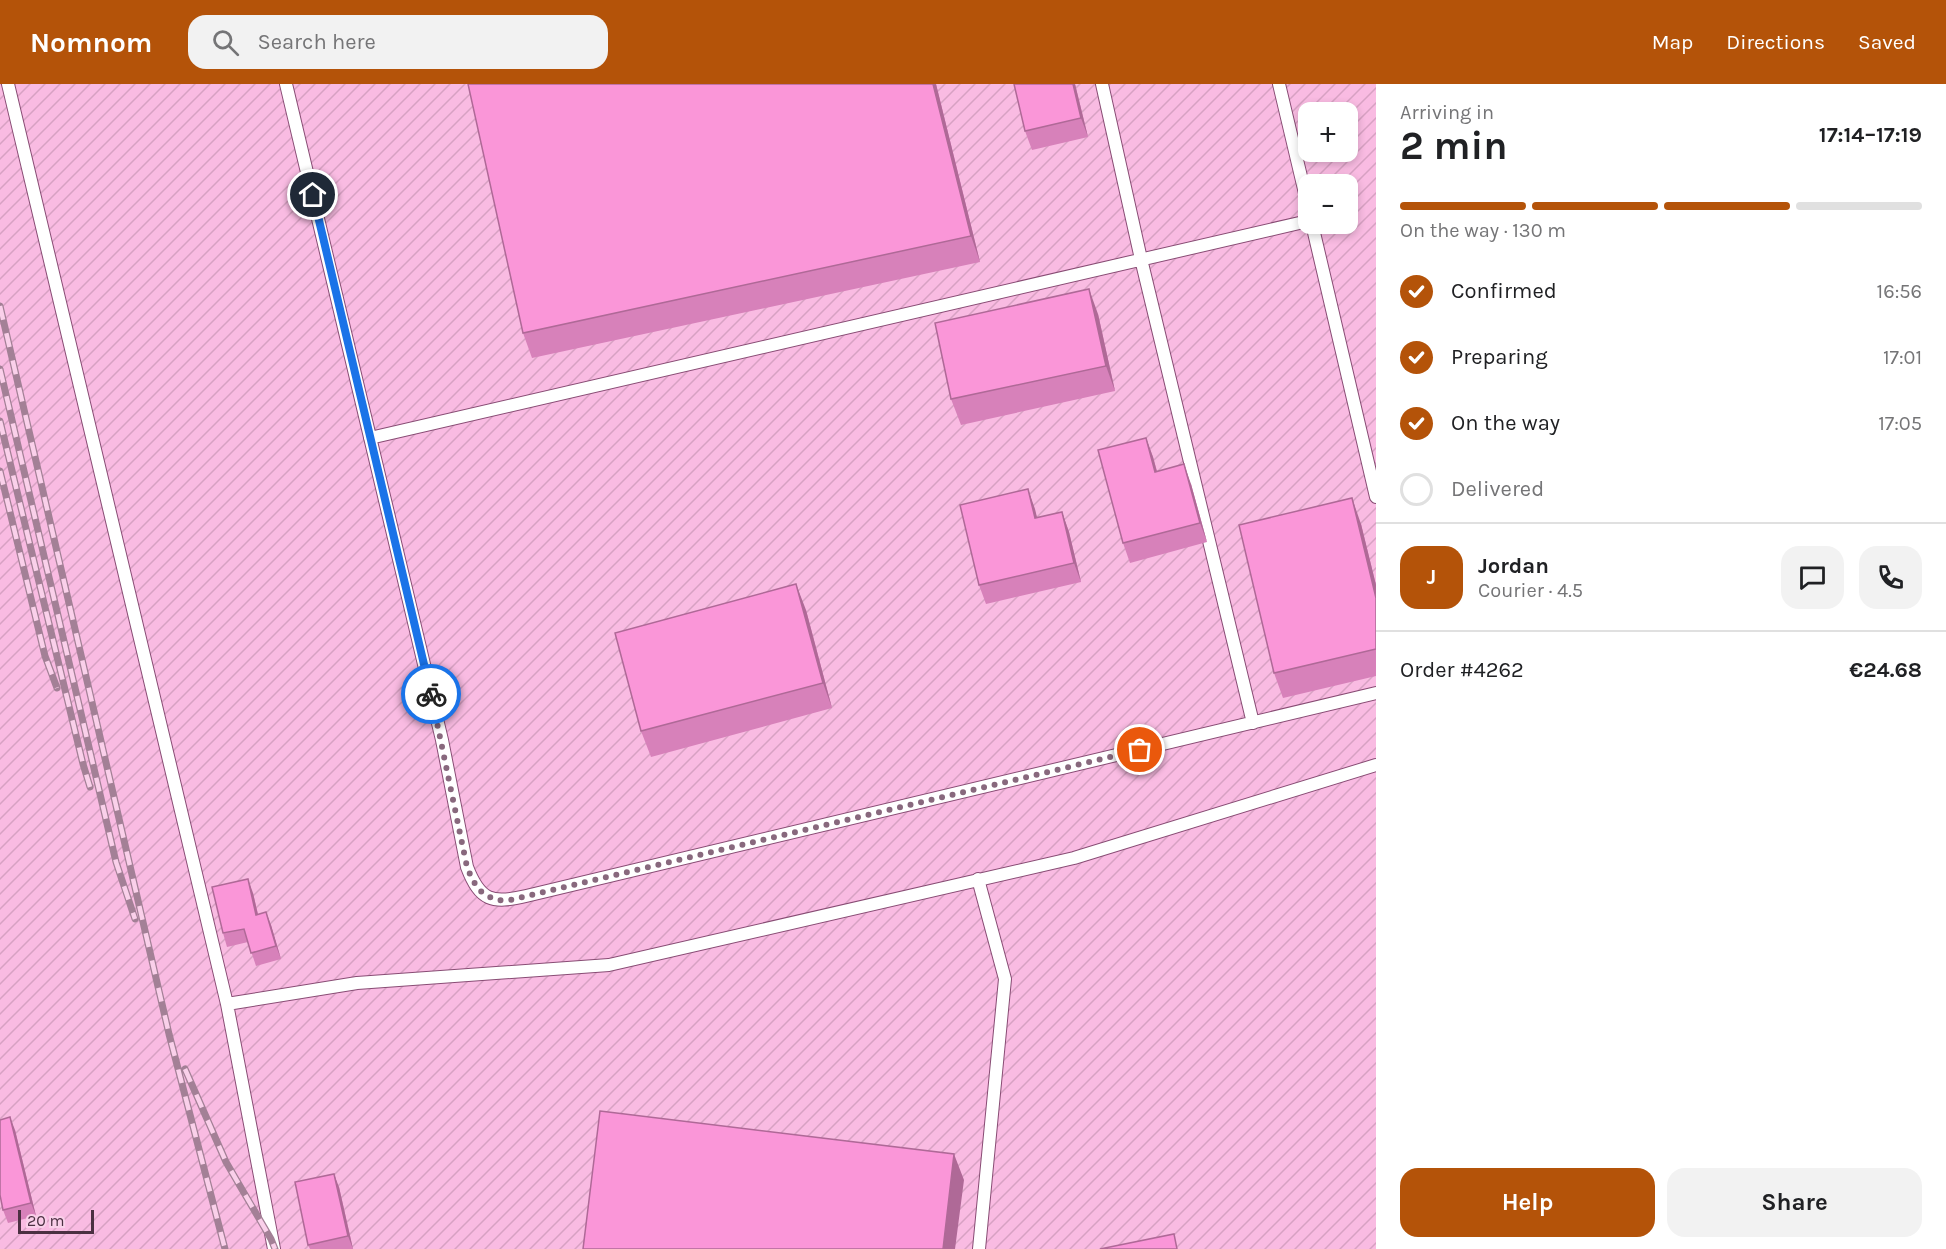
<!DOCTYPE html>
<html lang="en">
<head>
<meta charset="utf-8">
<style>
  body { margin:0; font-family:Karla,sans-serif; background:#f2f2f2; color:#202124; height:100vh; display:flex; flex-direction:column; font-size:22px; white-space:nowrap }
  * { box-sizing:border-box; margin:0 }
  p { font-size:20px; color:#757577 }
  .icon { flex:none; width:33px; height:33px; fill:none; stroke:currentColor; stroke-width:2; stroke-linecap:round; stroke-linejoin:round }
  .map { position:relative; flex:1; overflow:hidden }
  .side { display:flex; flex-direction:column; background:#fff; width:570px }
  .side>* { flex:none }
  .buttons { position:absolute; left:1298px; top:18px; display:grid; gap:12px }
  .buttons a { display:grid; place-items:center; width:60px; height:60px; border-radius:12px; background:#fff; box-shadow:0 3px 9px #0003; font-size:30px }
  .scale { position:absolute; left:18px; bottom:15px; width:76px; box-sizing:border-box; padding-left:6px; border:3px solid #4b3042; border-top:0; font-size:16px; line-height:21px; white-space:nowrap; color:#4b3042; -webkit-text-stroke:4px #fad0ea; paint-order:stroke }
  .pin { position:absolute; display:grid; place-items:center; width:51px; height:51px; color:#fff; margin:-26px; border:3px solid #fff; border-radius:50%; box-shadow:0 2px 6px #0007 }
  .courier { position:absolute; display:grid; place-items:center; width:60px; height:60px; margin:-30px; border:4px solid #1a73e8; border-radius:50%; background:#fff; color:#222; box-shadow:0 2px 8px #0007 }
  .head em { font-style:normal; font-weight:700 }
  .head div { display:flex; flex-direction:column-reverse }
  .head { display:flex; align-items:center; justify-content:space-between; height:102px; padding:0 24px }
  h1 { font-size:39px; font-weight:700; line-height:45px }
  .bar { display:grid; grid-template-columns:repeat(4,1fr); gap:9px 6px; align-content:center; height:72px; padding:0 24px }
  .bar i { height:8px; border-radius:4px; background:#e0e0e0 }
  .bar .on { background:#b45309 }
  .bar p { grid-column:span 4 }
  .line { display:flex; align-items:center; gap:15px; padding:0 24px; border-top:2px solid #e0e0e0 }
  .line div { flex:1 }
  .round { display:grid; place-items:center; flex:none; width:63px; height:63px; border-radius:18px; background:#f2f2f2 }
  ol { padding:0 24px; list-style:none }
  li { display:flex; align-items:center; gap:18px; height:66px }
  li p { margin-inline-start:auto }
  li .icon { padding:6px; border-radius:50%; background:#b45309; color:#fff; stroke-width:4 }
  li:last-child { color:#757577 }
  li i { width:33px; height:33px; border:3px solid #e0e0e0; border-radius:50% }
  .cta { display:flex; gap:12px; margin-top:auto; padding:12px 24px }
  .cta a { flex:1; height:69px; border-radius:18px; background:#b45309; color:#fff; font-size:24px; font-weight:700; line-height:69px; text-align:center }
  .cta a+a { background:#f2f2f2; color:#202124 }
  header { display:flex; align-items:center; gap:36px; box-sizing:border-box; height:84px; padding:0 30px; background:#b45309; color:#fff }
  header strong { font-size:28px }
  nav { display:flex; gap:33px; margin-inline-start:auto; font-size:21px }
  .search { width:420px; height:54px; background:#f2f2f2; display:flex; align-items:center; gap:15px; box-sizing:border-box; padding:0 21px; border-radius:18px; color:#757577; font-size:22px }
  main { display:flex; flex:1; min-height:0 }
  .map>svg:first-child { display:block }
  .industrial { fill:url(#industrial-furrows); fill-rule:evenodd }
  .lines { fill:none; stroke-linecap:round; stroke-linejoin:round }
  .lane-casing { stroke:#884c74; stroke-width:14 }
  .lane { stroke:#fff; stroke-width:12 }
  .rail-casing { stroke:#a38096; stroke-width:7 }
  .rail { stroke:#fad0ea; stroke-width:4.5; stroke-dasharray:14; stroke-linecap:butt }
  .wall { fill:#d781ba }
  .shaded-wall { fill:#af6997 }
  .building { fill:#fa96d8; stroke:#af6997; stroke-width:1.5 }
  .done { stroke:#88687d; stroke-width:6; stroke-dasharray:0 10.8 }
  .route { stroke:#1a73e8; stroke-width:8 }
</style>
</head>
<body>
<header>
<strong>Nomnom</strong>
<div class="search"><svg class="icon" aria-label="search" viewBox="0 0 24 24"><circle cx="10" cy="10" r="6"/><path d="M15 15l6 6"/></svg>Search here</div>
<nav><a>Map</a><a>Directions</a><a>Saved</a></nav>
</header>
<main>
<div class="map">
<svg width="1376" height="1165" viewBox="0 0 1376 1165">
  <defs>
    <pattern id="industrial-furrows" width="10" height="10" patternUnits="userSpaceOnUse" patternTransform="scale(1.5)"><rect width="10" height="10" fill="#f9bbe2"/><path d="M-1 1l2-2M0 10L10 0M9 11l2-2" fill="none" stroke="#d7a1c3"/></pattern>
  </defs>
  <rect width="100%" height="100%" fill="#fad0ea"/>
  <!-- industrial -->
  <path class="industrial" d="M0,0H1376V1165H0ZM1308,28H1347V68H1308ZM1308,100H1347V140H1308Z"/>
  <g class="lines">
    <defs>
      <path id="lane" d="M8,0L227,920L274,1165
        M286,0L442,656L467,783C480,817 492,820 526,812L1376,609
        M1102,0L1141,175L1253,639
        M1279,0L1308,122
        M1312,140L1376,413
        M370,354L1308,137
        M978,795L1005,895L979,1165
        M227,920L357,899L609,881L1074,774L1376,681"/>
    </defs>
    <!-- lane casing -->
    <use href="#lane" class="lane-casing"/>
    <!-- lane -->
    <use href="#lane" class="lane"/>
    <defs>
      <path id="rail" d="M0,222L169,950L225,1165
        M0,285L116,778L135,835
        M0,337L83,680L90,703
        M0,387L45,572L57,604
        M185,985L226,1078L271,1155L275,1165"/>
    </defs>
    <!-- rail casing -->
    <use href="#rail" class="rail-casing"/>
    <!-- rail -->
    <use href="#rail" class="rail"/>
  </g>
  <!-- wall -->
  <path class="wall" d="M468,0H936L980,178L532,274L523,249Z
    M1075,0L1088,53L1032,66L1025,47Z
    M1098,230L1115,307L961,341L951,315Z
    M1146,354L1153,373L1157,387L1191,400L1207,458L1130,479L1123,459Z
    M1028,405L1037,434L1062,428L1069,448L1081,498L986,520L979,501Z
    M1361,440L1376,501V592L1283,614L1274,589Z
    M806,526L832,624L651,673L641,647Z
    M253,809L258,830L271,841L281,875L256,882L248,858L227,863L223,849Z
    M15,1046L36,1132L8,1139L3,1126Z
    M339,1103L353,1165H310L308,1161Z"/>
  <!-- shaded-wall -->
  <path class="shaded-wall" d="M933,0H936L980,178L971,152Z
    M1073,0H1075L1088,53L1081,34Z
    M1089,205L1098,230L1115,307L1106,282Z
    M1146,354L1153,373L1162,407L1155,388Z
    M1184,380L1191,400L1207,458L1200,439Z
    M1028,405L1035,425L1042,454L1035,434Z
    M1352,414L1361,440L1376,501V514Z
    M1062,428L1069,448L1081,498L1074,479Z
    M796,500L806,526L832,624L823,599Z
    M248,795L253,809L261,844L256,831Z
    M266,828L271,841L281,875L276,862Z
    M10,1033L15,1046L36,1132L31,1119Z
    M954,1070L964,1096L955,1165H943Z
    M334,1090L339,1103L353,1165L348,1152Z"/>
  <!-- building -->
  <path class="building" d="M468,0H933L971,152L523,249Z
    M1014,0H1073L1081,34L1025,47Z
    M1089,205L1106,282L951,315L935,239Z
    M1146,354L1155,388L1184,380L1200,439L1123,459L1098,366Z
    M1028,405L1035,434L1062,428L1074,479L979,501L960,421Z
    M1352,414L1376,514V565L1274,589L1239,441Z
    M796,500L823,599L641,647L615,549Z
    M248,795L256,831L266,828L276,862L251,869L244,845L223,849L212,803Z
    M600,1027L954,1070L943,1165H583Z
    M10,1033L31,1119L3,1126L0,1111V1036Z
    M334,1090L348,1152L308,1161L295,1098Z
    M1174,1150L1177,1165H1100Z"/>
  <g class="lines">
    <!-- done -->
    <path class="done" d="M431,610L467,783C476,805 482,814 506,817L1140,666"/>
    <!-- route -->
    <path class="route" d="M313,111L431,610"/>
  </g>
</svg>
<div class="buttons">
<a>+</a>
<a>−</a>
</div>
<div class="scale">20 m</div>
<div class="pin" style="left:1140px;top:666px;background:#ea580c"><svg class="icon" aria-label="bag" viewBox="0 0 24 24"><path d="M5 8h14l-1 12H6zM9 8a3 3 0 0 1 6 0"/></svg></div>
<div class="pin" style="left:313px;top:111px;background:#1f2937"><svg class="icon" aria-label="home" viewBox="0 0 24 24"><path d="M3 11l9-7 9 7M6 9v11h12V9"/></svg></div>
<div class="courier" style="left:431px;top:610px"><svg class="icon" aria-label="bike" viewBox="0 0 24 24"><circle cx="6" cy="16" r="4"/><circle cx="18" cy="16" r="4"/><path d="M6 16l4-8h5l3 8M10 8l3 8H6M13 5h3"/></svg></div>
</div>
<section class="side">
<div class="head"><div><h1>2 min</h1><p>Arriving in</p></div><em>17:14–17:19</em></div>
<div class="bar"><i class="on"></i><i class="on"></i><i class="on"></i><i></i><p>On the way · 130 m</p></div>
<ol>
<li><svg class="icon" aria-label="check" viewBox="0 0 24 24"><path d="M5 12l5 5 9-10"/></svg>Confirmed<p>16:56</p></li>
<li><svg class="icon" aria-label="check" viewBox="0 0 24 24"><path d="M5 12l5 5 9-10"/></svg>Preparing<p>17:01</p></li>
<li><svg class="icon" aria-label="check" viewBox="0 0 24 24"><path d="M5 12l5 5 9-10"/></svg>On the way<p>17:05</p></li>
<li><i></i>Delivered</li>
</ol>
<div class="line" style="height:108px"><b class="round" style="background:#b45309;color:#fff">J</b><div><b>Jordan</b><p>Courier · 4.5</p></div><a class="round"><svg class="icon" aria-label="chat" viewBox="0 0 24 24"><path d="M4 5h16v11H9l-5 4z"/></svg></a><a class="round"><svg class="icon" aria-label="phone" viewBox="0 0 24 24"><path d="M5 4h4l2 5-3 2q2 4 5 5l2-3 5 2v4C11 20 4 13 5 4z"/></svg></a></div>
<div class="line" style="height:78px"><div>Order #4262</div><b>€24.68</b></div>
<div class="cta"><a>Help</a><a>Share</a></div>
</section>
</main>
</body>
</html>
